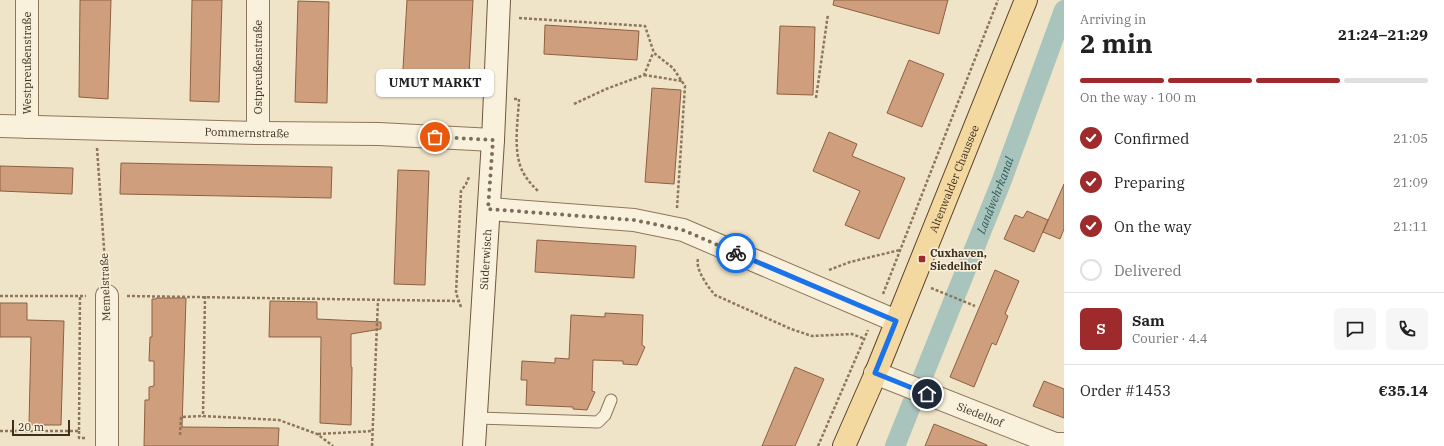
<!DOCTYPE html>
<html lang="en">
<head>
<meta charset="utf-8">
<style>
  body { margin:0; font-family:"IBM Plex Serif",serif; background:#f6f6f6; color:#222; height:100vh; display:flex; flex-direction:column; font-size:15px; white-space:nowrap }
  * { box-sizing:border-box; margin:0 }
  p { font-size:13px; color:#767676 }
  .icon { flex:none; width:22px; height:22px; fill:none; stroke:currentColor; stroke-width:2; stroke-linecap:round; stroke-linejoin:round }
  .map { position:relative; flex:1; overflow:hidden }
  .details { display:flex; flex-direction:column; background:#fff; width:380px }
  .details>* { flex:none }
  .scale { position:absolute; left:12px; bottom:10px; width:58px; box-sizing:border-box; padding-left:4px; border:2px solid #3d2e20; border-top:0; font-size:11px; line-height:14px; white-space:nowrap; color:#3d2e20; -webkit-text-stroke:3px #f7eed8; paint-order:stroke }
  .pin { position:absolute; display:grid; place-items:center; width:34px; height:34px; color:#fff; margin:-17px; border:2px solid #fff; border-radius:50%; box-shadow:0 1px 4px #0007 }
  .courier { position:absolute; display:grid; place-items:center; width:40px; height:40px; margin:-20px; border:3px solid #1a73e8; border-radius:50%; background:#fff; color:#222; box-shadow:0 1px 5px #0007 }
  .bubble { position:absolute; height:28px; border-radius:6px; background:#fff; box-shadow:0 1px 3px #0004; font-size:13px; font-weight:700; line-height:28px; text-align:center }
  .headline em { font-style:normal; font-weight:700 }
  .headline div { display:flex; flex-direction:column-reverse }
  .headline { display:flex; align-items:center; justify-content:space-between; height:68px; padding:0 16px }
  h1 { font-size:26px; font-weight:700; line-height:30px }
  .bar { display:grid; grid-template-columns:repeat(4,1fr); gap:6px 4px; align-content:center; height:48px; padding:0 16px }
  .bar i { height:5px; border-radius:3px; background:#e0e0e0 }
  .bar .selected { background:#9e2a2b }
  .bar p { grid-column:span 4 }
  .line { display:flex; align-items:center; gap:10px; padding:0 16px; border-top:1px solid #e0e0e0 }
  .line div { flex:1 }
  .round { display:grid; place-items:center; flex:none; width:42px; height:42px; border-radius:6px; background:#f6f6f6 }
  ol { padding:0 16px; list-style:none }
  li { display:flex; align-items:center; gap:12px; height:44px }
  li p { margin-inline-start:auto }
  li .icon { padding:4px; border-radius:50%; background:#9e2a2b; color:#fff; stroke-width:4 }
  li:last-child { color:#767676 }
  li i { width:22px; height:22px; border:2px solid #e0e0e0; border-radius:50% }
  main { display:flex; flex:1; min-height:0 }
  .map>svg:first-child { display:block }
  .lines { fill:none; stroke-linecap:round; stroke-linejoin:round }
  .canal { stroke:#a9c4bc; stroke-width:20 }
  .building { fill:#cf9f7d; stroke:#8d5f41 }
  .lane-casing { stroke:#8d765c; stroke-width:13 }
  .street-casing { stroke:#8d765c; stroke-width:24 }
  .secondary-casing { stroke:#6f573f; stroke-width:24 }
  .primary-casing { stroke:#5b4430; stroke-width:24 }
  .path { stroke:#8d765c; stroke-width:2.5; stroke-dasharray:3 2; stroke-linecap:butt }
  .lane { stroke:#faf1dc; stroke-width:11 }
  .street { stroke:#faf1dc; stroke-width:22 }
  .secondary { stroke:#faf1dc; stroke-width:22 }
  .primary { stroke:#f3d9a0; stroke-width:22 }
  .done { stroke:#7c6e5b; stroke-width:4; stroke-dasharray:0 7.2 }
  .route { stroke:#1a73e8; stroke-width:5 }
  .poi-dot { fill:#9e2a2b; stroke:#f7eed8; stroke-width:1.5 }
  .labels { text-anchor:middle; stroke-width:3.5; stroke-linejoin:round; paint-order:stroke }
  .street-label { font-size:11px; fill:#3d2e20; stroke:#f7eed8 }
  .poi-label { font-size:11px; font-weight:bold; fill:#3d2e20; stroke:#f7eed8; text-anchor:start }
  .water-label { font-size:12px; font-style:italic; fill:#2f5d5a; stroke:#f7eed8 }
</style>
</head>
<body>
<main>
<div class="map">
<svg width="1064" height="446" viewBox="0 0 1064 446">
  <rect width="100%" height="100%" fill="#f0e4c8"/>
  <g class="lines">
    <!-- canal -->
    <path class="canal" id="s1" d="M895,446L1002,180L1064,10"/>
  </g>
  <!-- building -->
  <path class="building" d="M80,0H111L108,99L79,97Z
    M192,0H222L219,102L190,101Z
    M407,0H473L469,74L452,73V89L402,86Z
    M834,0H948L939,34L833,5Z
    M298,1L329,2L327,103L295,102Z
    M545,25L639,31L637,60L544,54Z
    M780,26L815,27L813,95L777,94Z
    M909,60L944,74L922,127L887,113Z
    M652,88L681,90L674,184L645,182Z
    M829,132L857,144L852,156L905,178L879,239L845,225L860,191L813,171Z
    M121,163L332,167L331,198L120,194Z
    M0,166L73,168L72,194L0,191Z
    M398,170L429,171L425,285L394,284Z
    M1064,184V229L1060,239L1043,232Z
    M1027,211L1048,220L1034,252L1004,239L1015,215L1023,218Z
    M537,240L636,246L634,278L535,272Z
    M995,270L1019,281L1005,314L1008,316L996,345L992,343L974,387L950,377Z
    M156,298H186L182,427L279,428L278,446H144L145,400H149V387L154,386V361H149L150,337H152V299H156Z
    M270,301L317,302V319L381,322V329L351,334V367H352L351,425L320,423L321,337H269Z
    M0,303H27V320L64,321L61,425H29L31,337H0Z
    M605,313L643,315L642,345L645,347L637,365L623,364V361L593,360L592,391L595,392L587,410L573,409V407L526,405L527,380H521L522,361L555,363V358L569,359L571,315L605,317Z
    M795,367L824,379L795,446H762Z
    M1044,381L1064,389V418L1033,406Z
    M934,424L987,445V446H925Z"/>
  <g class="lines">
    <defs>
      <path id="lane" d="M476,418L598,422L605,415L611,400"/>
      <g id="street">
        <path d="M27,0V127"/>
        <path d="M258,0V133"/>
        <path id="s2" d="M0,126L258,133L379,134L493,140"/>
        <path d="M489,209L634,220L683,230L896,321"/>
        <path id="s3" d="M875,373L1055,444H1064"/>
        <path d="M107,446V296"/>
      </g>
      <g id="secondary">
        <path id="s4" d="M474,446L493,140L499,0"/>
      </g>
      <g id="primary">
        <path id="s5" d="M844,446L873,380L1026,0"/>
      </g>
    </defs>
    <!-- lane casing -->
    <use href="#lane" class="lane-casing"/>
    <!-- street casing -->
    <use href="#street" class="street-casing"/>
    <!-- secondary casing -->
    <use href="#secondary" class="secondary-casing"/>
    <!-- primary casing -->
    <use href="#primary" class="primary-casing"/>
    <!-- path -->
    <path class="path" d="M519,18L645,26L654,53L673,68L685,86L677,208
      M644,75L682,81
      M816,98L828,14
      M514,99H519C518,122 512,154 524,174C528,181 533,186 538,191
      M574,104L606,89L644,75L653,53
      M97,148L106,277
      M698,259C695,269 708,287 715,295L791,329L812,336L852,334L865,339
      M829,270L850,262L900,250
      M931,288L975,306
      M883,294L998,0
      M0,296H86
      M127,296L459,301
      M205,296L203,416L279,420L317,434L333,446
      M461,307L456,293L461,191L466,184L469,177
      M0,431H79L80,296
      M79,431V438H87
      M318,434L373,431
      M180,435L181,417L203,416
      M372,446L378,300
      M818,446L868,330"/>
    <!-- lane -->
    <use href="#lane" class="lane"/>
    <!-- street -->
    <use href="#street" class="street"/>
    <!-- secondary -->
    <use href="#secondary" class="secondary"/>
    <!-- primary -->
    <use href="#primary" class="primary"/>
  </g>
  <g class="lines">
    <!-- done -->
    <path class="done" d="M435,137L493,140L488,209L634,220L683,230L736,253"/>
    <!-- route -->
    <path class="route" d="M736,253L896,321L875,373L927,394"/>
  </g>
  <!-- markers -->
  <rect class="poi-dot" x="918" y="255" width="8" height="8" rx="2"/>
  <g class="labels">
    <!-- street labels -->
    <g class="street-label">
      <text transform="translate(27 63) rotate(-90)" y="4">Westpreußenstraße</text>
      <text transform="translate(258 67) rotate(-90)" y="4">Ostpreußenstraße</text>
      <text dy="4" stroke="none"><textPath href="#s2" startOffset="247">Pommernstraße</textPath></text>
      <text dy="4" stroke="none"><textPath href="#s5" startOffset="289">Altenwalder Chaussee</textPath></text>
      <text dy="4" stroke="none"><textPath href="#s4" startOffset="187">Süderwisch</textPath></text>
      <text transform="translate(105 287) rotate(-92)" y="4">Memelstraße</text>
      <text dy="4" stroke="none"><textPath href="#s3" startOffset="113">Siedelhof</textPath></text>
    </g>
    <!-- poi labels -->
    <g class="poi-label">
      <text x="930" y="257">Cuxhaven,<tspan x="930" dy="13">Siedelhof</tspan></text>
    </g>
    <!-- water labels -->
    <g class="water-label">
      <text dy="4" stroke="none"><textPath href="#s1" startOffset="270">Landwehrkanal</textPath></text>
    </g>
  </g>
</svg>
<div class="scale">20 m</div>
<div class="pin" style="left:435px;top:137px;background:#ea580c"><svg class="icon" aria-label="bag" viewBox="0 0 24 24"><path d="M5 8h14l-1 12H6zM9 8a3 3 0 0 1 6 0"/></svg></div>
<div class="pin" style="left:927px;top:394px;background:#1f2937"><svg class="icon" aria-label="home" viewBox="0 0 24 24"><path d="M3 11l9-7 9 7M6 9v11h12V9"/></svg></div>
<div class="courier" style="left:736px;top:253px"><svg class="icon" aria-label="bike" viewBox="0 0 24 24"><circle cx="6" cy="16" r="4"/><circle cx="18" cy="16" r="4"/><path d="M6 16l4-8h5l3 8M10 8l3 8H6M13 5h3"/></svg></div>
<div class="bubble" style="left:376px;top:69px;width:118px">UMUT MARKT</div>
</div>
<section class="details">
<div class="headline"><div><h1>2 min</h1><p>Arriving in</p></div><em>21:24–21:29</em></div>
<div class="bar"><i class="selected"></i><i class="selected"></i><i class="selected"></i><i></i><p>On the way · 100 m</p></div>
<ol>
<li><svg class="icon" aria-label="check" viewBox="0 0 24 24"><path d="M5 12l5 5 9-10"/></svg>Confirmed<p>21:05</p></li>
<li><svg class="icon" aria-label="check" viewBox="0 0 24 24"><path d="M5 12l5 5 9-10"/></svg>Preparing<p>21:09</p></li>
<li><svg class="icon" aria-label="check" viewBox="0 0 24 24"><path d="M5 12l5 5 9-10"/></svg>On the way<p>21:11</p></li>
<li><i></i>Delivered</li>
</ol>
<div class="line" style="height:72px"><b class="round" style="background:#9e2a2b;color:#fff">S</b><div><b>Sam</b><p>Courier · 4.4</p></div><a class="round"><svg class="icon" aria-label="chat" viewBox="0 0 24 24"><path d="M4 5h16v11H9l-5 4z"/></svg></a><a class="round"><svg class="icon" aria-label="phone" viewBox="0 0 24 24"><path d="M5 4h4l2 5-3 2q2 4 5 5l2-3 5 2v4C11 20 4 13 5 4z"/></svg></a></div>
<div class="line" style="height:52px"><div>Order #1453</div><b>€35.14</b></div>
</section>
</main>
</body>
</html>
